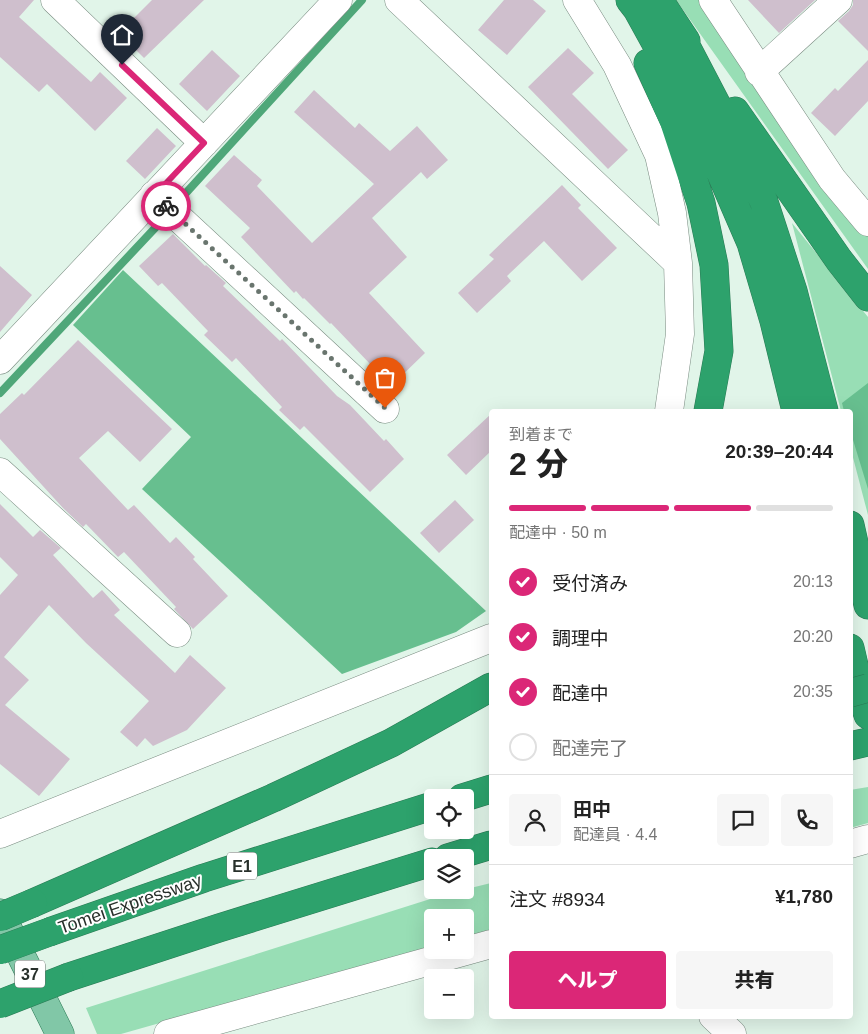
<!DOCTYPE html>
<html lang="ja">
<head>
<meta charset="utf-8">
<style>
  body { margin:0; font-family:Helvetica,"Noto Sans JP",sans-serif; background:#f6f6f6; color:#222; height:100vh; display:flex; flex-direction:column; font-size:19px; white-space:nowrap }
  * { box-sizing:border-box; margin:0 }
  p { font-size:16px; color:#767676 }
  .icon { flex:none; width:28px; height:28px; fill:none; stroke:currentColor; stroke-width:2; stroke-linecap:round; stroke-linejoin:round }
  .map { position:relative; flex:1; overflow:hidden }
  .panel { position:absolute; left:489px; top:409px; width:364px; height:610px; display:flex; flex-direction:column; background:#fff; border-radius:5px; box-shadow:0 5px 20px #0002 }
  .panel>* { flex:none }
  .buttons { position:absolute; left:424px; top:789px; display:grid; gap:10px }
  .buttons a { display:grid; place-items:center; width:50px; height:50px; border-radius:5px; background:#fff; box-shadow:0 5px 20px #0002; font-size:25px }
  .pin { position:absolute; display:grid; place-items:center; width:42px; height:42px; color:#fff; margin:-51px -21px; border-radius:50% 50% 50% 0; rotate:-45deg; box-shadow:0 0 5px #0007 }
  .pin .icon { rotate:45deg }
  .courier { position:absolute; display:grid; place-items:center; width:50px; height:50px; margin:-25px; border:4px solid #db2777; border-radius:50%; background:#fff; color:#222; box-shadow:0 1px 6px #0007 }
  .headline em { font-style:normal; font-weight:800 }
  .headline div { display:flex; flex-direction:column-reverse }
  .headline { display:flex; align-items:center; justify-content:space-between; height:85px; padding:0 20px }
  h1 { font-size:32px; font-weight:800; line-height:38px }
  .bar { display:grid; grid-template-columns:repeat(4,1fr); gap:8px 5px; align-content:center; height:60px; padding:0 20px }
  .bar i { height:6px; border-radius:4px; background:#e0e0e0 }
  .bar .active { background:#db2777 }
  .bar p { grid-column:span 4 }
  .line { display:flex; align-items:center; gap:12px; padding:0 20px; border-top:1px solid #e0e0e0 }
  .line div { flex:1 }
  .round { display:grid; place-items:center; flex:none; width:52px; height:52px; border-radius:5px; background:#f6f6f6 }
  ol { padding:0 20px; list-style:none }
  li { display:flex; align-items:center; gap:15px; height:55px }
  li p { margin-inline-start:auto }
  li .icon { padding:5px; border-radius:50%; background:#db2777; color:#fff; stroke-width:4 }
  li:last-child { color:#767676 }
  li i { width:28px; height:28px; border:2px solid #e0e0e0; border-radius:50% }
  .cta { display:flex; gap:10px; margin-top:auto; padding:10px 20px }
  .cta a { flex:1; height:58px; border-radius:5px; background:#db2777; color:#fff; font-size:20px; font-weight:800; line-height:58px; text-align:center }
  .cta a+a { background:#f6f6f6; color:#222 }
  .map>svg:first-child { display:block }
  .green { fill:#98deb5 }
  .forest { fill:#67bf8f }
  .lines { fill:none; stroke-linecap:round; stroke-linejoin:round }
  .stream { stroke:#4fa779; stroke-width:8 }
  .building { fill:#cfbfcd }
  .street-casing { stroke:#798b80; stroke-width:29 }
  .primary-casing { stroke:#2b7a55; stroke-width:29 }
  .highway-casing { stroke:#2b7a55; stroke-width:29 }
  .street { stroke:#fff; stroke-width:28 }
  .primary { stroke:#81c7a7; stroke-width:28 }
  .highway { stroke:#2da26c; stroke-width:28 }
  .highway-bridge-casing { stroke:#2b7a55; stroke-width:29; stroke-linecap:butt }
  .highway-bridge { stroke:#2da26c; stroke-width:28 }
  .done { stroke:#69756e; stroke-width:5; stroke-dasharray:0 9 }
  .route { stroke:#db2777; stroke-width:6 }
  .labels { text-anchor:middle; stroke-width:4; stroke-linejoin:round; paint-order:stroke }
  .shield { fill:#fff; stroke:#686e6b; stroke-width:1 }
  .shield-label { font-size:16px; font-weight:bold; fill:#28302b }
  .street-label { font-size:18px; fill:#28302b; stroke:#fff }
</style>
</head>
<body>
<div class="map">
<svg width="868" height="1034" viewBox="0 0 868 1034">
  <rect width="100%" height="100%" fill="#e1f5e9"/>
  <!-- green -->
  <path class="green" d="M676,0H714L868,223V269Z
    M792,223L868,317V515L850,446V411H841Z
    M868,787V823L850,828V790Z
    M491,883V930L465,937V918H432V946L121,1034H97L86,1008L446,894Z"/>
  <!-- forest -->
  <path class="forest" d="M123,270L486,611L456,632L342,674L142,489L191,437L73,325Z
    M868,383V489L850,430V411H844L842,403Z"/>
  <g class="lines">
    <!-- stream -->
    <path class="stream" d="M185,194L362,0
      M0,393L156,227"/>
  </g>
  <!-- building -->
  <path class="building" d="M0,0H34L19,17L91,82L100,72L127,98L95,131L47,84L39,92L0,57Z
    M152,0H204L144,58L119,33Z
    M504,0H533L546,11L507,55L478,30Z
    M748,0H815L779,33Z
    M853,0H868V51L838,21L849,11L853,5Z
    M568,48L594,73L572,94L628,150L608,169L528,87Z
    M212,50L240,76L207,111L179,84Z
    M868,60V101L835,136L811,113L835,88L838,91Z
    M314,90L355,128L359,123L390,151L417,126L448,160L427,179L421,172L372,218L407,257L369,293L425,353L391,386L331,323L330,324L304,298L303,299L296,291L294,293L241,237L250,228L205,186L234,155L262,180L257,186L312,243L374,184L294,112Z
    M157,128L176,146L145,179L126,161Z
    M562,185L581,205L578,208L617,248L582,281L544,241L507,276L511,281L477,313L458,293L494,259L489,255Z
    M173,234L205,266L206,265L226,283L223,286L280,341L282,339L337,396L350,405L384,441L386,439L404,459L370,492L304,426L300,430L279,410L282,407L236,358L232,362L204,335L208,331L162,283L158,286L139,266Z
    M0,266L32,295L0,332Z
    M78,340L172,429L140,462L108,431L79,458L128,510L134,505L170,543L176,537L195,557L193,559L228,596L193,629L174,609L176,607L124,552L118,557L86,524L83,527L63,508L0,439V414L22,393L24,395Z
    M491,414V451L466,475L447,455Z
    M455,500L474,520L439,553L420,533Z
    M0,504L33,537L40,530L61,548L53,555L93,598L102,590L120,610L114,615L175,673L190,655L226,688L187,730L153,746L145,738L137,747L120,732L149,701L86,643L49,605L4,657L29,680L5,705L70,759L39,796L0,764V595L18,575L0,557Z"/>
  <g class="lines">
    <defs>
      <path id="street" d="M55,0L204,143
        M399,0L678,263
        M577,0L617,65L659,155L672,213L678,263L680,334L669,411
        M713,0L832,179L868,222
        M759,72L838,0
        M154,195L385,409
        M0,360L338,0
        M0,472L177,633
        M0,834L491,638
        M850,844L868,839
        M713,1016L732,1034
        M168,1034L491,944"/>
      <path id="primary" d="M0,913L60,1034"/>
      <path id="highway" d="M630,0L637,9L696,116L751,243L774,321L796,411
        M659,0L686,41
        M675,25L722,115L764,202L793,291L824,411
        M648,63L674,121L701,203L714,265L719,351L708,411
        M735,111L839,260L868,297
        M850,525L868,605
        M850,648L860,691L868,715
        M850,746L868,742
        M462,798L491,789
        M448,858L491,845
        M33,903L273,798L391,743L491,687
        M52,931L204,878L432,806
        M69,977L219,928L432,862"/>
    </defs>
    <!-- street casing -->
    <use href="#street" class="street-casing"/>
    <!-- primary casing -->
    <use href="#primary" class="primary-casing"/>
    <!-- highway casing -->
    <use href="#highway" class="highway-casing"/>
    <!-- street -->
    <use href="#street" class="street"/>
    <!-- primary -->
    <use href="#primary" class="primary"/>
    <!-- highway -->
    <use href="#highway" class="highway"/>
    <defs>
      <path id="highway-bridge" d="M850,693L868,688
        M0,917L33,903
        M0,950L52,931
        M0,1004L69,977"/>
    </defs>
    <!-- highway-bridge casing -->
    <use href="#highway-bridge" class="highway-bridge-casing"/>
    <!-- highway-bridge -->
    <use href="#highway-bridge" class="highway-bridge"/>
  </g>
  <g class="lines">
    <!-- done -->
    <path class="done" d="M166,206L385,408"/>
    <!-- route -->
    <path class="route" d="M122,65L204,143L154,196L166,206"/>
  </g>
  <g class="labels">
    <!-- shield labels -->
    <g class="shield">
      <rect x="227" y="852.5" width="30" height="27" rx="4"/>
      <rect x="15" y="960.5" width="30" height="27" rx="4"/>
    </g>
    <g class="shield-label">
      <text x="242" y="872">E1</text>
      <text x="30" y="980">37</text>
    </g>
    <!-- street labels -->
    <g class="street-label">
      <text transform="translate(130 904) rotate(-19)" y="6">Tomei Expressway</text>
    </g>
  </g>
</svg>
<div class="buttons">
<a><svg class="icon" aria-label="locate" viewBox="0 0 24 24"><circle cx="12" cy="12" r="6"/><path d="M12 2v4M12 18v4M2 12h4M18 12h4"/></svg></a>
<a><svg class="icon" aria-label="layers" viewBox="0 0 24 24"><path d="M12 4l9 5-9 5-9-5zM3 14l9 5 9-5"/></svg></a>
<a>+</a>
<a>−</a>
</div>
<div class="pin" style="left:385px;top:408px;background:#ea580c"><svg class="icon" aria-label="bag" viewBox="0 0 24 24"><path d="M5 8h14l-1 12H6zM9 8a3 3 0 0 1 6 0"/></svg></div>
<div class="pin" style="left:122px;top:65px;background:#1f2937"><svg class="icon" aria-label="home" viewBox="0 0 24 24"><path d="M3 11l9-7 9 7M6 9v11h12V9"/></svg></div>
<div class="courier" style="left:166px;top:206px"><svg class="icon" aria-label="bike" viewBox="0 0 24 24"><circle cx="6" cy="16" r="4"/><circle cx="18" cy="16" r="4"/><path d="M6 16l4-8h5l3 8M10 8l3 8H6M13 5h3"/></svg></div>
<section class="panel">
<div class="headline"><div><h1>2 分</h1><p>到着まで</p></div><em>20:39–20:44</em></div>
<div class="bar"><i class="active"></i><i class="active"></i><i class="active"></i><i></i><p>配達中 · 50 m</p></div>
<ol>
<li><svg class="icon" aria-label="check" viewBox="0 0 24 24"><path d="M5 12l5 5 9-10"/></svg>受付済み<p>20:13</p></li>
<li><svg class="icon" aria-label="check" viewBox="0 0 24 24"><path d="M5 12l5 5 9-10"/></svg>調理中<p>20:20</p></li>
<li><svg class="icon" aria-label="check" viewBox="0 0 24 24"><path d="M5 12l5 5 9-10"/></svg>配達中<p>20:35</p></li>
<li><i></i>配達完了</li>
</ol>
<div class="line" style="height:90px"><a class="round"><svg class="icon" aria-label="person" viewBox="0 0 24 24"><circle cx="12" cy="8" r="4"/><path d="M4 21q1-7 8-7t8 7"/></svg></a><div><b>田中</b><p>配達員 · 4.4</p></div><a class="round"><svg class="icon" aria-label="chat" viewBox="0 0 24 24"><path d="M4 5h16v11H9l-5 4z"/></svg></a><a class="round"><svg class="icon" aria-label="phone" viewBox="0 0 24 24"><path d="M5 4h4l2 5-3 2q2 4 5 5l2-3 5 2v4C11 20 4 13 5 4z"/></svg></a></div>
<div class="line" style="height:65px"><div>注文 #8934</div><b>¥1,780</b></div>
<div class="cta"><a>ヘルプ</a><a>共有</a></div>
</section>
</div>
</body>
</html>
